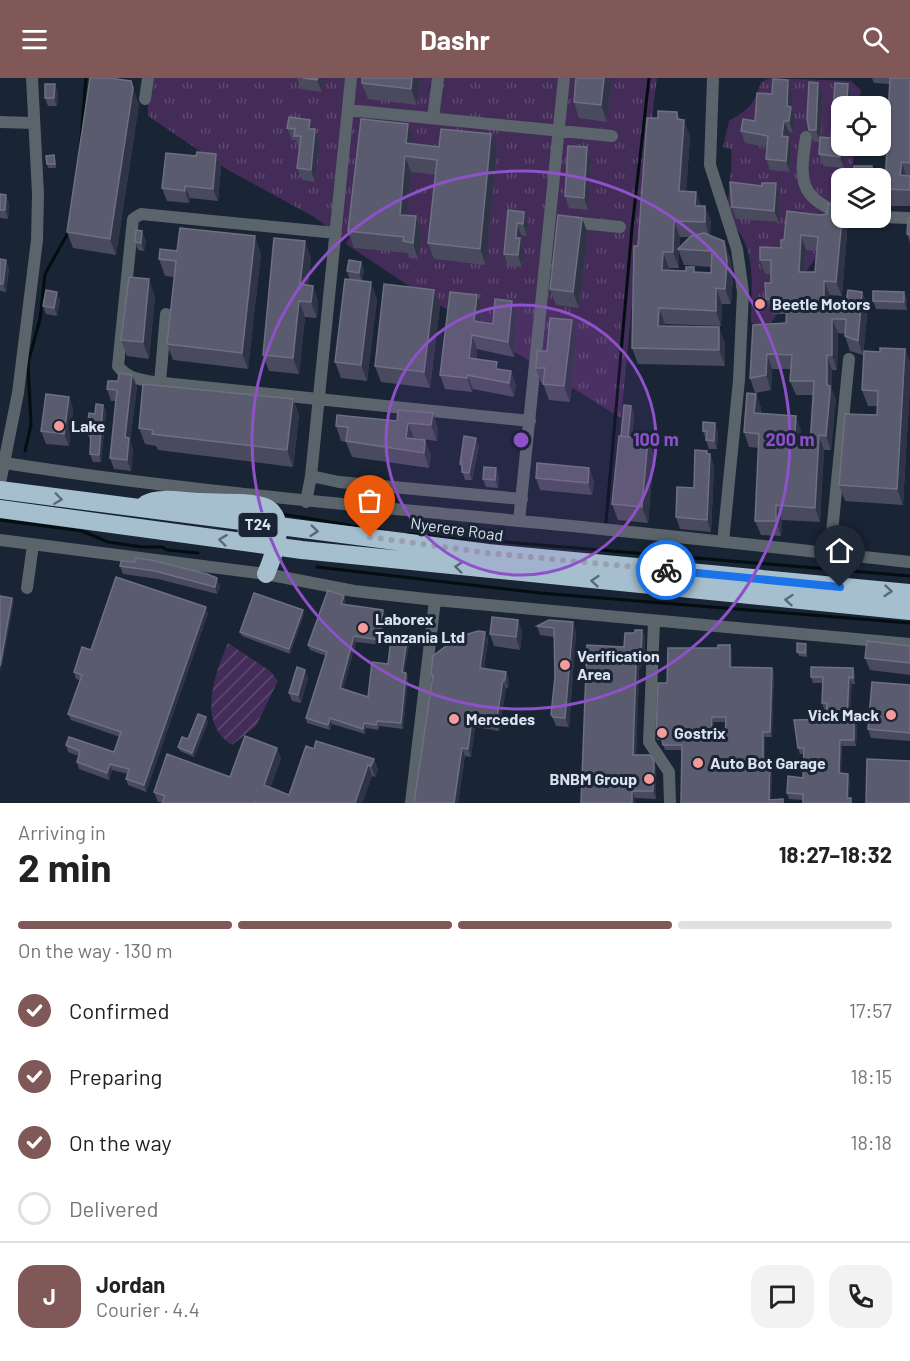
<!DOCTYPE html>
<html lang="en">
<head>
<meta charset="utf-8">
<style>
  body { margin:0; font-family:Barlow,sans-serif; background:#f2f2f2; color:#222; height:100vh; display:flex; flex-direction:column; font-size:22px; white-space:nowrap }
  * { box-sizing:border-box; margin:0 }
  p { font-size:20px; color:#767676 }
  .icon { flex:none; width:33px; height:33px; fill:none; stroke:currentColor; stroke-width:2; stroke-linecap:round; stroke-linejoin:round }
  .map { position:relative; height:725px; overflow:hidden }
  .drawer { display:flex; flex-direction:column; background:#fff; flex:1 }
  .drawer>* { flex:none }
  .fabs { position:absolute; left:831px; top:18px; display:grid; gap:12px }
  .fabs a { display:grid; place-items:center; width:60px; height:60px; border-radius:12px; background:#fff; box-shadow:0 2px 4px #0004; font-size:30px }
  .pin { position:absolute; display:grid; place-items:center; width:51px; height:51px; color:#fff; margin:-62px -26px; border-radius:50% 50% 50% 0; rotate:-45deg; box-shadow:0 0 6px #0007 }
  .pin .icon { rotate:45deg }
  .courier { position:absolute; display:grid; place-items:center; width:60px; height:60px; margin:-30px; border:4px solid #1a73e8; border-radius:50%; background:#fff; color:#222; box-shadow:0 2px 8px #0007 }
  .summary em { font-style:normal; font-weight:700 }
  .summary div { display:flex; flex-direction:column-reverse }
  .summary { display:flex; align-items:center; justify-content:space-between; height:102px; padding:0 18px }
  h1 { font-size:39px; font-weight:700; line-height:45px }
  .bar { display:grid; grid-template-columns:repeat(4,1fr); gap:9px 6px; align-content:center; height:72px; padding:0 18px }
  .bar i { height:8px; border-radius:4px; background:#e0e0e0 }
  .bar .active { background:#815858 }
  .bar p { grid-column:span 4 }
  .line { display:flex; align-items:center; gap:15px; padding:0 18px; border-top:2px solid #e0e0e0 }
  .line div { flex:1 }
  .round { display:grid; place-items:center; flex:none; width:63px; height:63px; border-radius:18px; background:#f2f2f2 }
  ol { padding:0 18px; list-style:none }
  li { display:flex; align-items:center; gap:18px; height:66px }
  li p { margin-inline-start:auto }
  li .icon { padding:6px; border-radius:50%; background:#815858; color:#fff; stroke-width:4 }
  li:last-child { color:#767676 }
  li i { width:33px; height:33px; border:3px solid #e0e0e0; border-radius:50% }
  header { display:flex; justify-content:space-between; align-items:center; height:78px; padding:0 18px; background:#815858; color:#fff; font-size:27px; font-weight:700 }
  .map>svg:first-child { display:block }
  .grass { fill:url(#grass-tufts) }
  .garden { fill:url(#garden-furrows) }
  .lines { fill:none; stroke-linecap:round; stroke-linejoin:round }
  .stream { stroke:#030e11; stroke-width:3 }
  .minor { stroke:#5a646a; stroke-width:12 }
  .highway { stroke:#a6bfce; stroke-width:18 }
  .wall { fill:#4a4a5f; fill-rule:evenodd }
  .shaded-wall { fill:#303447 }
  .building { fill:#5a5b6e; stroke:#6e7082; stroke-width:1.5; fill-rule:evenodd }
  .oneway { stroke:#586a79 }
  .done { stroke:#98a0ae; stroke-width:6; stroke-dasharray:0 10.8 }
  .route { stroke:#1a73e8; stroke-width:8 }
  .ring { fill:none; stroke:#8e51c9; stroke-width:3 }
  .poi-dot { fill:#f59b9a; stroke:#192434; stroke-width:2 }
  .labels { text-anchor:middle; stroke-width:6; stroke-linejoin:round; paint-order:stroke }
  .shield { fill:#192434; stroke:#a2aab7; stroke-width:1.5 }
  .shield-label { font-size:15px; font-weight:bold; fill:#dce3ef }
  .poi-label { font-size:16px; font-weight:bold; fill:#dce3ef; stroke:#192434; text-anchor:start }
  .street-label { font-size:16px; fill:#dce3ef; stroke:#192434 }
  .centre { fill:#8e51c9; stroke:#192434; stroke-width:3 }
  .ring-label { font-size:18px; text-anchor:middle; font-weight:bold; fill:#8e51c9; stroke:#192434; stroke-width:6; stroke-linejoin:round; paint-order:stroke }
</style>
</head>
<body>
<header><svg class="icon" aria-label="menu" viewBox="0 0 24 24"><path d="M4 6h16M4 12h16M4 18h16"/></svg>Dashr<svg class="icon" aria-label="search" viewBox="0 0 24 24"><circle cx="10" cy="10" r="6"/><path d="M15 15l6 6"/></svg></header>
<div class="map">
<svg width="910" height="725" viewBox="0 0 910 725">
  <defs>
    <pattern id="grass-tufts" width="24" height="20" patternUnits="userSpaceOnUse" patternTransform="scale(1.5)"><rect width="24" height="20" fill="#432c57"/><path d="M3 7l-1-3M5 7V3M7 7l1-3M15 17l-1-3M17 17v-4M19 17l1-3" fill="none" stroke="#5e4a6f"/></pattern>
    <pattern id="garden-furrows" width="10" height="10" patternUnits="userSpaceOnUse" patternTransform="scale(1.5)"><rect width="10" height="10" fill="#432c57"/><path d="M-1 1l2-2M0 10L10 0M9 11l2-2" fill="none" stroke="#5e4a6f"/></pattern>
  </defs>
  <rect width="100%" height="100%" fill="#192434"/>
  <!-- grass -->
  <path class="grass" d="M147,0H435L424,18L437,0H657L644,102L621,340L412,210L346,166L411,40L343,162L316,140L228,92L148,38Z
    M770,0L851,3L861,12L858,28H842V68H854L852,100H842L843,140L765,254L751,244C751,210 758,165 728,143C726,118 733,96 731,71L723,69L729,43C749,31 754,27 761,4Z"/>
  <!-- garden -->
  <path class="garden" d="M228,565L270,593L278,603L256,648L232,667C196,645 215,595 228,565Z"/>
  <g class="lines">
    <!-- stream -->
    <path class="stream" d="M80,73L86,0
      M25,373L31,347L28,285L40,241L45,196L69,153
      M282,436L384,453
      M0,442L82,453L108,464L142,469H162L167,472L198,475
      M606,444L632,150L649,0
      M408,456L910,498
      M317,489L540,515L910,545"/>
    <!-- minor -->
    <path class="minor" d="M713,0L710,87L737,171L743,214L739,302L723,464
      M145,21L148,0
      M348,32L612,58
      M433,40L438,0
      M0,44L34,45
      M806,59C800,99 797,121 842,135
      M880,139L910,140
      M570,144L620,149
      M336,155L141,136L133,141L118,288C128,301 139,301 154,304L530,343
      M160,304L166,236
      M5,385C176,412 347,426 519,443C649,455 780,470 910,484
      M311,398L339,404L522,421
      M0,405L18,315L37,162L38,116L32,0
      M306,424L311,398L351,0
      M519,443L564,0
      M0,462L266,496L354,513L435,522L910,566
      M830,475L849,281
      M27,510L33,467
      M654,544L649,664L669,694L670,725
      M411,725L435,522"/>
    <!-- highway -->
    <path class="highway" d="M0,412L488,475L910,515
      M146,426C159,418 185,424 201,424C217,425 254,423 267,430C288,443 273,479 266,496
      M0,431L302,472L910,533"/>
  </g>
  <!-- wall -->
  <path class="wall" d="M297,0H323L322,14L301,11Z
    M420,0L417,27L368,21L362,5Z
    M612,0L607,44L579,40L574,24Z
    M872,0H910V128H891L885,111L889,6L874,5Z
    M788,2L792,14V31L795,40L793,55L789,54L788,59L792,70L790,94L770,92L766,81L767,69L745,65L741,53L755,43L772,16Z
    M835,5L848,6L852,18L851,28H842L844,90L823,88L819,76L820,64H814L809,52L823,17L821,59L831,60Z
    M58,14L57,28H48L45,20Z
    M139,26L116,177L73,170L67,154Z
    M677,34L680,42L690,58L686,114H696L701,128H705L711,144L710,158L730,179L733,198L731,226H722L721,248L665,246L664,248L725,265V288L638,286L632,270L638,168L658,40ZM680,159H690L679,170ZM679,174L684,187L711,189V195L669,192V190H679Z
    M310,42L313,51H315L319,63L315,104L302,102L297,90L300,70L298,69L296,62H292L287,50Z
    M413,62V66L439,69L497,72L486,187L434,181L428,165L436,97L411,94L407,137L422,154L418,181L409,180L408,175L354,170L348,153Z
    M587,69L591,82L588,132L569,130L565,118Z
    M216,76L221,88L218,123L190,120L189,125L167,123L162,110L196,78Z
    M55,81L56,90H48L47,86Z
    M762,108L780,117L779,144L736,141L732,129Z
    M0,116L9,125L8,141L0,140Z
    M508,132L524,134L528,146L527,158L521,157V164L524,172L522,189L508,188L504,176Z
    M910,139V165L907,156Z
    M582,140L588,156L579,230L556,227L550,211Z
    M842,140H847L848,141L842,218L830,217L829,224H846L862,214L868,228L863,277L850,273L845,258V256L838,255L837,292H832V312L836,322L835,329L831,372H824L820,444L782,442L781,458L761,457L755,443L759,370L749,369L744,354L756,316L761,330V336L801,353L800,367H810L813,317H796L790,303L791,291H772L771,312L755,315L750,300L786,245V236H772L766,221L771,205V196H765L760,182L781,170L784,162ZM806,172L817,173L815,194H805Z
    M146,162L144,173L138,172L135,164Z
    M177,173L261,175L248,291L173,282L167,266L175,199L165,198L159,181Z
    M311,180L308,207L313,208L318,224L317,240L305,239L299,296L269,293L263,277Z
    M0,181L9,190L6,214L0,213Z
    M361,184L364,192L362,203L377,221L367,303L341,300L335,284L350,202L347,193Z
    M904,214L907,222V232L876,231L873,223Z
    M477,217L482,232L481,244L493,246L512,223L517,237L514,279L477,271L476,281L499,291L511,293L516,308L514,319L473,311L472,314L445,311L440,297Z
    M155,218L149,281L127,278L121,262Z
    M60,222L57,238L46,236L43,228Z
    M440,228L430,310L381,304L375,288Z
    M572,242L577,258L570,324L549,322L543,305H541L536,290L547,273Z
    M905,271L910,285V305L903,427L845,423L839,407L877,337V328H868L862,312L880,274Z
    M132,297L137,309L130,363L133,371L131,393L114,391L110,380L116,323H111L107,311L118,303Z
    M69,319L73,331L69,368L46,366L41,353Z
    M293,321L299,337L293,389L158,372L156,368L145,366L139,350Z
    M103,327L106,334L101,384H93L90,376L91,360H89L87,353L95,336Z
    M631,328L634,336L632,359L648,361L654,377L648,445L618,442L612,426L621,358Z
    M433,335L438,351L437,363L414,360V361L425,362L431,377L429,390L352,379L346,364L341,363L336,348L397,343Z
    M703,353H718L717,371H709Z
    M479,368L472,402H465L460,386Z
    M708,376H710L714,388L711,454L680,451L676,439L694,410Z
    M589,390L594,403L592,417L540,412L536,400Z
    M499,398L498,410L486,409L483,401Z
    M121,483L220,508L217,516L158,501L123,496L120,488Z
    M346,523L344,527L383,532L385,537L381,567L356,564L343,611L368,619L388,586L407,562L409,567L404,595H406L408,600L403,651L379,648L378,652L366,650L365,656L332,646L330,652L307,645L306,640L326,578L310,572L308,567Z
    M208,535L146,714L128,707L126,701L128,696L112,692L109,702L79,691L77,684L79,678L68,674L66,667L114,674L120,659L71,642L68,636L80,602L76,601L74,594L91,572Z
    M304,536L290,576L242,558L240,554Z
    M518,542L522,554L520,572L494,568L490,556Z
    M537,548L576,554L569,649L556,648L551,636L555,599L554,559L540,557Z
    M642,552L645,559L644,584L639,592L636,677L654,683L656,690V721L635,720L581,725L624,569L635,555Z
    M485,554L488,562L484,591L506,594L509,602L508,610H506L499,653L475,649L471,679L465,678L458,725H414L433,602L431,596Z
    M910,568V597L870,592L865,580Z
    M807,570V579L799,578L797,574Z
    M732,572V589L772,590L774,595L772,659H765V681L772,686L771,722L681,725L682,672H665L662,662H657L656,657ZM714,644H725V662H713Z
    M305,592L308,600L301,625L292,623L289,615Z
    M855,596V606H852L849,641H854L857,647L856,668H842L841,695L850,702L803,722L789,721L787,715L803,700L804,676H800L798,670L826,641L827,631H824L822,625V605H813L811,599Z
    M910,607V663L871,660L868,651Z
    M208,644L194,679L180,673L178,669Z
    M277,670L281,681L270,710L289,717L314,671L374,681L378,692L375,699L372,698L362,725L158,724L154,714L230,699Z"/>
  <!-- shaded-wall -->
  <path class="shaded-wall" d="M318,0H323L322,14L317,2Z
    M412,0H420L417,27L411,11Z
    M604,0H612L607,44L601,27Z
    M788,2L792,14V31L795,40L793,55L789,43L787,28Z
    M131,3L139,26L116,177L110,161Z
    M818,5L823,17L820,65L816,52Z
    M55,6L58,14L57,28L54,20Z
    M848,6L852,18L851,28H850L847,20Z
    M843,19L846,28H842Z
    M310,42L314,54L309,51Z
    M684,42L690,58L685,129L679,113Z
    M784,43L789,54L787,70L782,58Z
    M842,43V68H845L844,90L840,79Z
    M408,46L413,62L412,79L406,65Z
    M315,51L319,63L315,104L311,92Z
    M491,56L497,72L486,187L480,171Z
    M788,59L792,70L790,94L786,83Z
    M587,69L591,82L588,132L584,120Z
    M216,76L221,88L218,123L213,111Z
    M405,78L411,94L406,153L400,137Z
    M902,84L907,101L906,113L900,97Z
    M872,88L875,97V100H871Z
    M776,105L780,117L779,144L774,133Z
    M185,108L190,120L189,125L185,113Z
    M696,114L702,130L695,128Z
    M6,117L9,125L8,141L5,132Z
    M705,128L711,144L710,160L705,144Z
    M524,134L528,146L527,158L523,146Z
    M416,138L422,154L418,181L413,165Z
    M582,140L588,156L579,230L573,214Z
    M842,140H847L848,141L842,218L836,204Z
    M674,143L680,159L679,171H678L679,174V190L673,174Z
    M517,145L521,157V164L524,172L522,189L518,177L516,160Z
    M142,153L146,162L144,173L141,165Z
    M801,157L806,172L804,208L799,194Z
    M255,158L261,175L248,291L242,275Z
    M305,163L311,180L306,223L300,206Z
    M724,163L730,179L733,198L731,226L725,211Z
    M663,174L669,190L668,208L662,192Z
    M6,182L9,190L6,214L3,206Z
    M361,184L364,192L362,203L359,195Z
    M149,201L155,218L149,281L143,264Z
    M824,203L830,217L829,238L824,223Z
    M371,204L377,221L367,303L361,287Z
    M313,208L318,224L317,240L311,224Z
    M716,210L722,226L721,248L716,233Z
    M434,212L440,228L430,310L424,294Z
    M57,214L60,222L57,238L54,230Z
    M862,214L868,228L863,277L858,263Z
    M904,214L907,222V232L904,224Z
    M477,217L482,232L479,257L474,243Z
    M299,223L305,239L299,296L293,280Z
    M512,223L517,237L514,279L508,264Z
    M659,230L665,246L664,264L658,248Z
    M832,241L838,255L837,292L832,277Z
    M572,242L577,258L570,324L564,308Z
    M719,249L725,265V288L719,272Z
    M472,257L477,271L475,294L469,280Z
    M905,271L910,285V305L903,427L897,411Z
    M767,276L772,291L771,312L766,297Z
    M827,277L832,292V312L836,322L831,372L826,358Z
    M511,293L516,308L514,319L509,305Z
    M132,297L137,309L130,363L133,371L131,393L127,382L125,359Z
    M467,297L473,311L472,314L467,300Z
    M756,316L761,330L759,350L754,335Z
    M69,319L73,331L69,368L64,356Z
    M293,321L299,337L293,389L287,372Z
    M103,327L106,334L101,384L99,377Z
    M631,328L634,336L631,369L628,360Z
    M433,335L438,351L437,363L431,347Z
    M796,338L801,353L800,381L794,366Z
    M408,345L414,360L412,373L406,360Z
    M715,345L718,353L717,371L714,363Z
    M819,357L824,372L820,444L815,430Z
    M476,360L479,368L472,402L469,395Z
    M648,361L654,377L648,445L642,429Z
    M425,362L431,377L429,390L424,375Z
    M707,373L710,381V376L714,388L711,454L707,442Z
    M496,390L499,398L498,410L495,402Z
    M589,390L594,403L592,417L588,405Z
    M776,427L782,442L781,458L776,443Z
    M217,500L220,508L217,516L215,509Z
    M344,518L346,523L343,531L341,526Z
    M12,520L14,524L1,594L0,588Z
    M206,529L208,535L146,714L144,707Z
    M303,532L304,536L290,576L289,571Z
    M383,532L385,537L381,567L379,562Z
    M518,542L522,554L520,572L516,559Z
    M573,544L576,554L569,649L565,640Z
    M642,552L645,559L644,584L639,592L636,684L633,677L636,585Z
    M485,554L488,562L483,598L480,590Z
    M354,558L356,564L342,616L340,610Z
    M407,562L409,567L403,599L402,594Z
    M730,567L732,572V594L730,589Z
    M772,590L774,595L772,659L770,654Z
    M853,590L855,596V606L853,600Z
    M305,592L308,600L301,625L298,617Z
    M506,594L509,602L508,610L505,602Z
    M406,595L408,600L403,651L401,645Z
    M849,599L852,606L849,647L847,641Z
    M503,602L506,610L499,653L496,645Z
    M206,639L208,644L194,679L192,675Z
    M712,639L714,644L713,667L711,662Z
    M330,640L332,646L330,652L328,647Z
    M472,641L475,649L471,679L468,671Z
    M854,641L857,647L856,668L854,662Z
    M364,645L366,650L365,656L363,651Z
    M763,654L765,659V686L763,681Z
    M840,662L842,668L841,701L839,695Z
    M277,670L281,681L268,717L264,707Z
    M462,670L465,678L458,725H454Z
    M374,681L378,692L375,699L371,688Z
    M770,681L772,686L771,725L769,722Z
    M654,683L656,690V721L653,713Z
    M110,686L112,692L109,702L107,695Z
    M368,687L372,698L362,725H355Z
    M848,696L850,702L849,725L847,720Z
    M632,713L635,720V725H632Z"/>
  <!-- building -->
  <path class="building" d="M90,0H109L131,3L133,10L110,161L67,154Z
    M303,0H318L317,2Z
    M362,0H412L411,11L362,5Z
    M576,0H604L601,27L574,24Z
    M890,0H910V85L902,84L900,97L910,98V112L885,111Z
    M773,1L788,2L787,28L791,29L789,43H784L782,58L788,59L786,83L766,81L768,58L741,53L743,41L755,43L757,15L772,16Z
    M809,4L818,5L816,52H809L807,41Z
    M835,5L848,6L847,20L843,19L842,28L840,79L819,76L820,59L831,60Z
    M45,6H55L54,20H45Z
    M658,33L677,34V41L684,42L679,113L696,114L695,128H705V144L674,143L673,174H663L662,192L686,193V189H694V194L711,195L712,173L678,171L691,158L704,155L724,163L727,183L725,211L716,210V233L659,230L658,248L719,249V272L632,270L634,168H638L647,40H658Z
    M289,39L310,42L309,51H315L311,92L297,90L301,58H294L295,51L287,50Z
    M361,41L408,46L406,65L439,69L441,51L491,56L480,171L428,165L437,82L405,78L400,137L416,138L413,165L403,163L404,159L348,153Z
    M568,68L587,69L584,120L565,118Z
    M197,74L216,76L213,111L185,108V113L162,110L166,75L196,78Z
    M54,77L55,86H47L46,78Z
    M854,88H872L871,100H854Z
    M730,104L762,108V105H776L774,133L732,129Z
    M0,116L6,117L5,132H0Z
    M828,126L837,129L842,127V140L836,204L824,203V223L846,224L848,212L862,214L858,263L845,258L846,241H832V277H827V307L830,308V315L826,358L819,357L815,430L776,427V443H755L759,356L744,354L747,315L756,316L754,335L796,338L794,366L810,367L814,303H790L792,277L767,276L766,297L750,300L753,247L786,245L787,222L766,221L765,205H771V182H760V169L781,170V162H784L787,133L820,137L827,136ZM801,157L818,159L815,194H799Z
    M508,132L524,134L523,146L517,145L516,160H520L518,177L504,176Z
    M558,137L582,140L573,214L550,211Z
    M910,139V157L907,156L908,140Z
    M180,150L255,158L242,275L167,266L176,183L159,181L160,171L177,173Z
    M136,152L142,153L141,165L135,164Z
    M274,160L305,163L300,206L313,208L311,224L299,223L293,280L263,277Z
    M0,181L6,182L3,206H0Z
    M349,182L361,184L359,195L347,193Z
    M129,199L149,201L143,264L121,262Z
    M345,201L371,204L361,287L335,284Z
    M384,206L434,212L424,294L375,288Z
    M46,212L57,214L54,230L43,228Z
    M873,213L904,214V224L873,223Z
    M450,214L477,217L474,243L493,246L495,221L512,223L508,264L472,257L469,280L497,284L496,291L511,293L509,305L467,297V300L440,297Z
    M550,240L572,242L564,308L543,306L545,290H536L537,273H547Z
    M880,270L905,271L897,411L839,407L845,336L877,337L878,313L862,312L864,273L880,274Z
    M119,295L132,297L125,359L129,360L127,382L110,380L117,312L107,311L108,303H118Z
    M143,306L293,321L287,372L152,356L153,352L139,350Z
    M46,316L69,319L64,356L41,353Z
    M96,326L103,327L99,377L90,376L91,353H87L89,335L95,336Z
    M624,327L631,328L628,359L621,358Z
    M398,332L433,335L431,347L408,345L406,360L425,362L424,375L346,363L348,349L336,348L337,337L397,343Z
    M703,344L715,345L714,363L706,362L707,353H703Z
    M464,358L476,360L469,395L462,394V386H460Z
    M619,358L648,361L642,429L612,426Z
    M695,372L707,373V376H710L707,442L676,439L677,409L694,410Z
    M537,385L589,390L588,405L536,400Z
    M484,389L496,390L495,402L483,401Z
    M135,480L151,482L207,496L217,500L215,509L155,493L120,488L121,483L135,484Z
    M116,499L206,529L144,707L126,701L129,691L110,686L107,695L77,684L80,673L66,667L69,659L114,674L121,654L68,636L82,597L74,594L82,569L91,572Z
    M328,512L344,518L341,526L383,532L379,562L354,558L340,610L368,619L372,584L388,586L391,560L407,562L402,594L406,595L401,645L377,643L376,647L364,645L363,651L330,640L328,647L306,640L327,574L308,567Z
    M254,515L303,532L289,571L240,554Z
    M0,518L12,520L0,588Z
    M492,539L518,542L516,559L490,556Z
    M549,542L573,544L565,640L553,639L551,636L555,599L554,550L537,548Z
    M635,552H642L641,577L636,585L633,677H650L654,683L653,713H632V725H581L587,567L624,569L625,555H635Z
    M478,553L485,554L480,590L506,594L505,602H503L496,645L472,641L468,671L462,670L454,725H414L433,597L431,596L433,578L458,559Z
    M867,563L910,568V585L865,580Z
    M797,565L806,566L805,575L797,574Z
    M718,567H730V589L772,590L770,654H763V681H770L769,722L783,721V725H681L682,667H663L661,657H656L658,605H667L668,570H718ZM712,639H726L725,662H711Z
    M297,589L305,592L298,617L289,615Z
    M811,589L853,590V600L849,599L847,641H854V662H840L839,695L848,696L847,720H851V725H803V716L787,715L788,698L803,700L804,670H798L794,642L826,641L827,625H822L823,599H811Z
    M872,604L910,607V655L868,651Z
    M198,636L206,639L192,675L178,669L182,659L188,661Z
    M245,658L277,670L264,707L289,717L306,668L314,671L316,663L374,681L371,688L368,687L355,725H259L255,724V725H162L165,718L154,714L167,676L230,699Z
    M867,681L910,683V725H866Z"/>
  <!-- one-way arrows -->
  <defs><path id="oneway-chevron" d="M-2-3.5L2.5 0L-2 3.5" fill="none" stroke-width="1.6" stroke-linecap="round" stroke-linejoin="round" transform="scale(1.5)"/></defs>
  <g class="oneway">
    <use href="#oneway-chevron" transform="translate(58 421) rotate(8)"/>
    <use href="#oneway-chevron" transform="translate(314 453) rotate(6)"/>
    <use href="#oneway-chevron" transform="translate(223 462) rotate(-173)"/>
    <use href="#oneway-chevron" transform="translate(459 489) rotate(-174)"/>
    <use href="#oneway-chevron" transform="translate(595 503) rotate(-175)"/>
    <use href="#oneway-chevron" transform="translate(888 513) rotate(5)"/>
    <use href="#oneway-chevron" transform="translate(789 522) rotate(-175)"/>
  </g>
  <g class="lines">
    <!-- done -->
    <path class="done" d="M370,459L488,475L666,492"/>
    <!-- route -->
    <path class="route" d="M666,492L840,509"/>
  </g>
  <!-- distance rings -->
  <circle cx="521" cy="362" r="135" fill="#8e51c9" fill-opacity=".12"/>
  <g class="ring">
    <circle cx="521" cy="362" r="135"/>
    <circle cx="521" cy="362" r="269"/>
  </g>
  <!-- markers -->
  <g class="poi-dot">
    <circle cx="760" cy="226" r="6"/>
    <circle cx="59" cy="348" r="6"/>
    <circle cx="363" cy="550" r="6"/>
    <circle cx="565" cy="587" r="6"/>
    <circle cx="891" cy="637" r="6"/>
    <circle cx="454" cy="641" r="6"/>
    <circle cx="662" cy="655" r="6"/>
    <circle cx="698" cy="685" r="6"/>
    <circle cx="649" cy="701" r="6"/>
  </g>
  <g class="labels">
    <!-- shield labels -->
    <rect class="shield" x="238.5" y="435" width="39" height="24" rx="4.5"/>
    <g class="shield-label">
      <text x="258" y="452">T24</text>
    </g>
    <!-- poi labels -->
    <g class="poi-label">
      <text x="772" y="232">Beetle Motors</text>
      <text x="71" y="354">Lake</text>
      <text x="375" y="547">Laborex<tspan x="375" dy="18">Tanzania Ltd</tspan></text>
      <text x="577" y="584">Verification<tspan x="577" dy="18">Area</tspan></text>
      <text x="879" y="643" text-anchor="end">Vick Mack</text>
      <text x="466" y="647">Mercedes</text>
      <text x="674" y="661">Gostrix</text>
      <text x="710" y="691">Auto Bot Garage</text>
      <text x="637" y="707" text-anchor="end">BNBM Group</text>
    </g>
    <!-- street labels -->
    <g class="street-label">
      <text transform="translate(457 451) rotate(8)" y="6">Nyerere Road</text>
    </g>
  </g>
  <circle cx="521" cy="362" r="9" class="centre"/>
  <g class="ring-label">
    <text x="656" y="368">100 m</text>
    <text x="790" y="368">200 m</text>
  </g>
</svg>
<div class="fabs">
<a><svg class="icon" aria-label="locate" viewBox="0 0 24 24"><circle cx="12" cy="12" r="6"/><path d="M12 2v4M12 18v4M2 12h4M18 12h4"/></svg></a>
<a><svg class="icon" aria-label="layers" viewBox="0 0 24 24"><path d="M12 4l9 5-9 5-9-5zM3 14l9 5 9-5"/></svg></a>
</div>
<div class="pin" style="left:370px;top:459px;background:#ea580c"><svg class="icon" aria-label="bag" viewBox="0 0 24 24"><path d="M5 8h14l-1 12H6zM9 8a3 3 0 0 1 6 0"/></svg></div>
<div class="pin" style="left:840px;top:509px;background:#1f2937"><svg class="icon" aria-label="home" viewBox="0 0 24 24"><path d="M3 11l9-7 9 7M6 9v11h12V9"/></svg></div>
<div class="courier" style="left:666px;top:492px"><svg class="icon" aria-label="bike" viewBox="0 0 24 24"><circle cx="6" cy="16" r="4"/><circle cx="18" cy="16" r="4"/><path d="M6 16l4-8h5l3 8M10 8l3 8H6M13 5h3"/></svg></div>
</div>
<section class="drawer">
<div class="summary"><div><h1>2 min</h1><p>Arriving in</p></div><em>18:27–18:32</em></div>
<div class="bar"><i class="active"></i><i class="active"></i><i class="active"></i><i></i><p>On the way · 130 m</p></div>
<ol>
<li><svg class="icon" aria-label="check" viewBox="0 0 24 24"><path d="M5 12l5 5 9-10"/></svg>Confirmed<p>17:57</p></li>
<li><svg class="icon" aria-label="check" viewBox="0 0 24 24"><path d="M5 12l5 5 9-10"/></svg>Preparing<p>18:15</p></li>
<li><svg class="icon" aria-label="check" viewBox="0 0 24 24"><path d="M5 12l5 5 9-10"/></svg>On the way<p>18:18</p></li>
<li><i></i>Delivered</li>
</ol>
<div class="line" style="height:108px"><b class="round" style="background:#815858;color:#fff">J</b><div><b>Jordan</b><p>Courier · 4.4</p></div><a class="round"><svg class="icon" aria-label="chat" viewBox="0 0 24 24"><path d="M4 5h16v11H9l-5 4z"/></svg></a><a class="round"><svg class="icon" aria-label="phone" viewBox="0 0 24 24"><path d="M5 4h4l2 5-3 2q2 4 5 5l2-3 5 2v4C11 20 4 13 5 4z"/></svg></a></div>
</section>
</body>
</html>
